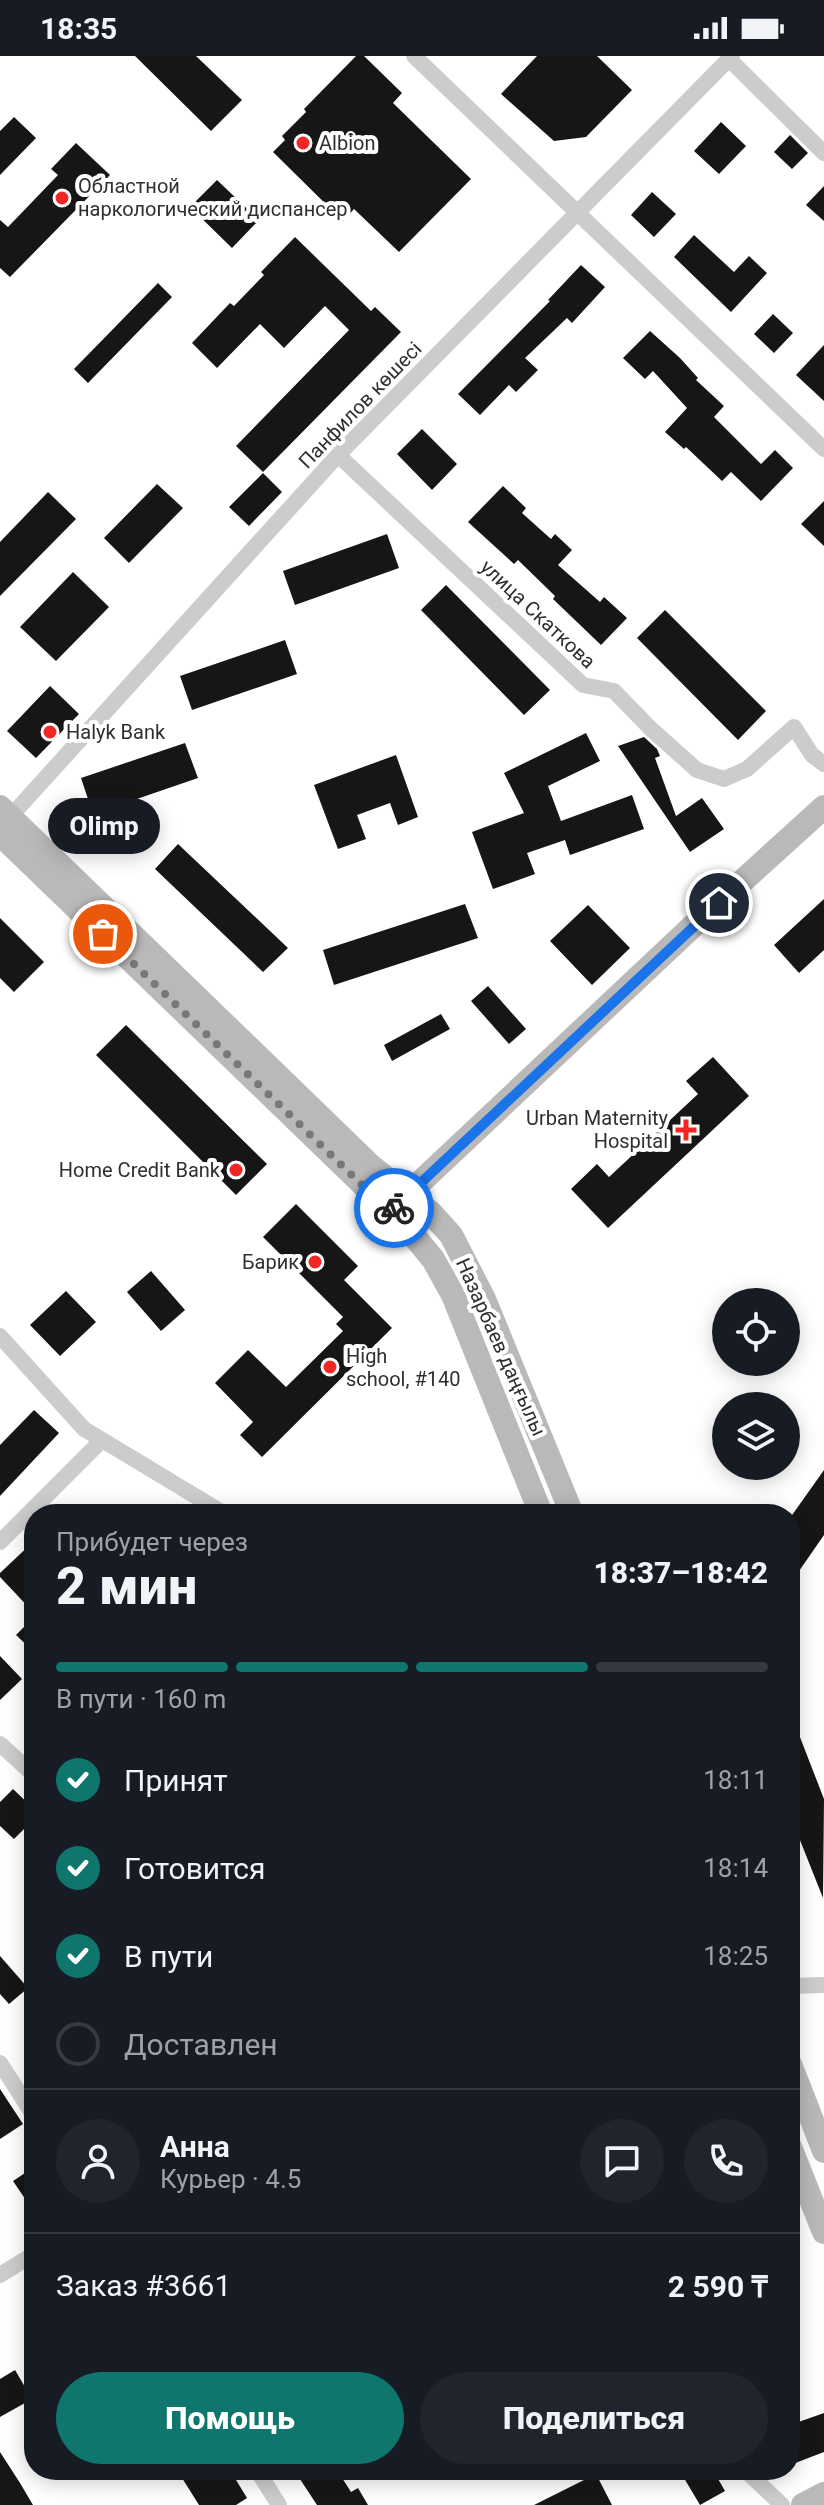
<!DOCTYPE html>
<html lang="ru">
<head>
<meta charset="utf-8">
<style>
  body { margin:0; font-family:Roboto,sans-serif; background:#20242c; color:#f1f3f6; height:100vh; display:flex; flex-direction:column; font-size:30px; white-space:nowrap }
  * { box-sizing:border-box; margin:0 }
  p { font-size:26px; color:#9ea1a6 }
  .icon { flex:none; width:44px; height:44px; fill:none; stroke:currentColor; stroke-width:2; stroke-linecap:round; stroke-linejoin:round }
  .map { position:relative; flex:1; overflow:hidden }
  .drawer { position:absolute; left:24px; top:1448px; width:776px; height:976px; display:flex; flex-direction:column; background:#171b24; border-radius:32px; box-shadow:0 4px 20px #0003 }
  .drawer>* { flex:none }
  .fabs { position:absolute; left:712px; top:1232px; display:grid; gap:16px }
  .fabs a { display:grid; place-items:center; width:88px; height:88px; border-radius:50%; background:#171b24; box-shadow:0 4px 20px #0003; font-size:40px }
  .pin { position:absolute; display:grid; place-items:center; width:68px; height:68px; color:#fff; margin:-34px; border:4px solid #fff; border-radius:50%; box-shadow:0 2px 8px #0007 }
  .courier { position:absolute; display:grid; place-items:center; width:80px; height:80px; margin:-40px; border:6px solid #1a73e8; border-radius:50%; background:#fff; color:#222; box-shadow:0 2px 10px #0007 }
  .bubble { position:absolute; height:56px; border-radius:28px; background:#171b24; box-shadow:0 4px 20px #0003; font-size:26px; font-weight:800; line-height:56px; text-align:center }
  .headline em { font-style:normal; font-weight:800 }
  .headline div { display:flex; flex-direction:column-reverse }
  .headline { display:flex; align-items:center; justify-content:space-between; height:136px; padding:0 32px }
  h1 { font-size:52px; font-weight:800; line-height:60px }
  .bar { display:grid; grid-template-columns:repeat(4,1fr); gap:12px 8px; align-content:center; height:96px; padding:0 32px }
  .bar i { height:10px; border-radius:6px; background:#363941 }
  .bar .selected { background:#0f766e }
  .bar p { grid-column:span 4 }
  .line { display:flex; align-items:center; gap:20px; padding:0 32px; border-top:2px solid #363941 }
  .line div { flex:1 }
  .round { display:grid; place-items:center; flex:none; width:84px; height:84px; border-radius:42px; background:#20242c }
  ol { padding:0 32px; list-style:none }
  li { display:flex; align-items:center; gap:24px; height:88px }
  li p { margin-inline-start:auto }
  li .icon { padding:8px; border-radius:50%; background:#0f766e; color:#fff; stroke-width:4 }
  li:last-child { color:#9ea1a6 }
  li i { width:44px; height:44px; border:4px solid #363941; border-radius:50% }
  .action { display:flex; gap:16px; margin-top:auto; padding:16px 32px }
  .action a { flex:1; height:92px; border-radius:48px; background:#0f766e; color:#fff; font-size:32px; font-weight:800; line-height:92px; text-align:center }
  .action a+a { background:#20242c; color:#f1f3f6 }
  .status { display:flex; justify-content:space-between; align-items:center; height:56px; padding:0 40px; background:#171b24; direction:ltr }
  .status svg { height:22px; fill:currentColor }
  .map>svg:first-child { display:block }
  .building { fill:#161616 }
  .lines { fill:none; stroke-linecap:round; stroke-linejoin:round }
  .street { stroke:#ccc; stroke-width:16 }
  .secondary { stroke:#b9b9b9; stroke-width:24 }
  .done { stroke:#787878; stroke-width:8; stroke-dasharray:0 14.4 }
  .route { stroke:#1a73e8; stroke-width:10 }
  .poi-dot { fill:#f22624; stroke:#fff; stroke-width:3 }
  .labels { text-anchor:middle; stroke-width:8; stroke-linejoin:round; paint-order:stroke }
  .poi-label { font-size:20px; fill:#2f2f2f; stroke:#fff; text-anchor:start }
  .street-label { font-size:20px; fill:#2f2f2f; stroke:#fff }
</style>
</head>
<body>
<div class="status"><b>18:35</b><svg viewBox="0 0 49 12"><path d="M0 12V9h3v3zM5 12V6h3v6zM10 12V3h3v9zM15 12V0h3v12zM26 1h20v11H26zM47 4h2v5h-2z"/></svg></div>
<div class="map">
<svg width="824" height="2449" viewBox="0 0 824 2449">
  <rect width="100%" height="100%" fill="#fff"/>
  <!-- building -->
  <path class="building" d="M135,0H196L242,44L211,75Z
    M356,0H364L402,37L393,47L471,123L399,196L354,153L343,165L273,96L285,84L282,80L306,56L304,53Z
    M537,0H597L632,34L586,81L554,85L501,38Z
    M14,61L36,82L0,119V75Z
    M721,66L746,90L719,118L694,95Z
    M790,79L808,97L792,113L774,96Z
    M76,87L110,119L10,221L0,212V164L8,171L58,119L51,113Z
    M217,124L259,164L232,192L190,151Z
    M824,130V165L806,149Z
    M652,136L676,158L654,181L631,159Z
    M694,179L734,216L749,200L767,217L731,256L674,201Z
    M295,181L371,255L375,251L401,276L263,416L236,390L349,274L325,250L284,292L260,268L217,312L192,287L230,247L234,250L264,219L261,216Z
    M581,209L605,231L572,267L567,262L525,302L538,314L516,336L509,329L480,359L458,338L550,245L548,244Z
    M158,227L172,241L88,327L74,313Z
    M773,258L793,277L774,297L754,278Z
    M650,275L680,302L698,322L696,324L724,350L714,361L761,408L775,394L793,412L761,445L731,416L722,425L686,391L684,393L665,376L687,352L653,315L645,323L623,302Z
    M824,289V345L796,319Z
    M422,373L457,408L432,434L397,398Z
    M263,417L282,436L249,470L229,451Z
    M157,428L183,452L129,507L104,482Z
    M503,430L526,452L522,457L551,483L555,478L572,494L558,509L600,546L604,541L627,562L601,589L553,543L555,540L518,504L514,508L468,466Z
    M48,436L76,463L0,540V486Z
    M824,445V490L801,468Z
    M387,478L399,512L295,549L283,515Z
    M73,516L109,551L56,605L20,571Z
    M446,529L550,634L524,659L421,554Z
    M665,554L766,655L738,684L637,582Z
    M285,584L297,618L192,654L180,620Z
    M50,630L79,658L36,702L7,675Z
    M586,677L600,705L548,730L561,765L632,739L644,773L570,799L565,784L527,797L535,818L493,833L472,776L524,757L504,717Z
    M644,681L657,693L660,700L655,702L676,760L702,742L724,773L690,796L618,690Z
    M185,687L198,722L93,758L81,722Z
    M396,699L418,761L398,769L390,747L357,759L366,783L338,793L314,729Z
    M178,788L288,892L263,916L155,813Z
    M824,843V894L799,917L774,889Z
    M465,848L478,882L334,929L323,894Z
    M588,849L630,892L592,929L550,885Z
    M0,862L44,906L14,936L0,922Z
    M488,930L526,973L509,988L471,945Z
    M441,958L450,973L392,1005L384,989Z
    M126,969L267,1108L236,1139L96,999Z
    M713,1001L749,1040L608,1172L571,1133L597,1108L609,1121L698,1038L686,1025Z
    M296,1148L358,1210L344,1224L392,1272L262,1401L240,1379L253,1366L215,1327L248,1294L286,1331L343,1275L336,1268L343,1261L263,1181Z
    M151,1215L185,1254L161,1275L127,1236Z
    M66,1235L96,1266L60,1300L30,1269Z
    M34,1354L59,1377L0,1440V1389Z
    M824,1414V1479L790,1528V1462Z
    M34,1485V1557L0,1521V1517Z
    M34,1561V1596L16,1579Z
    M0,1600L22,1623L0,1644Z
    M791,1658L824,1743L823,1842L790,1759Z
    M13,1733L34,1753V1763L14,1783L0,1770V1746Z
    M0,1900L28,1932L9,1948L0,1938Z
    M0,2033L23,2068L0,2083Z
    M34,2111V2156L13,2125Z
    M15,2314L32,2343L0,2361V2323Z
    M824,2357V2396L790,2409V2369Z
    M0,2396L20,2427L33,2449H0Z
    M177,2414H230L247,2442L236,2449H199Z
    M294,2414H337L351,2436L358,2432L368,2449H317Z
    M698,2414H713L725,2435L700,2449L684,2422Z
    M596,2418L612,2449H534Z"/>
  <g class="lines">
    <!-- street -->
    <path class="street" d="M414,0L824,393
      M729,3L824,97
      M338,399L583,629L614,635L651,673L697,714L724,723L747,713L794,671L812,699L824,708
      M10,761L338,399L732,0
      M0,1280L84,1373L225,1458
      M0,1486L102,1384
      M0,1688L34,1719
      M790,1930L824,1929
      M0,2007L34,2060
      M0,2219L34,2198
      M257,2414L279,2449
      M745,2414L782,2449"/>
    <!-- secondary -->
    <path class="secondary" d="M0,751L372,1111L431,1157L451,1179L484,1243L572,1458
      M0,778L403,1167L433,1203L453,1239L541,1458
      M395,1150L694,869L824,751
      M790,2008L824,2095
      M790,2091L824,2176
      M803,2449L824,2438"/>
  </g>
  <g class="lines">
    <!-- done -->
    <path class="done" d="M103,878L358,1125L390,1155L394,1152"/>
    <!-- route -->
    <path class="route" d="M394,1152L719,847"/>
  </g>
  <!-- markers -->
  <g class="poi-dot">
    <circle cx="303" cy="87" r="8"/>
    <circle cx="62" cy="142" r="8"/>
    <circle cx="50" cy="676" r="8"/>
    <path d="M682 1062h8v8h8v8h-8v8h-8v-8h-8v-8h8z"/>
    <circle cx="236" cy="1114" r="8"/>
    <circle cx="315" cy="1206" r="8"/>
    <circle cx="330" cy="1311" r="8"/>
  </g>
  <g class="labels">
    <!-- poi labels -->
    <g class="poi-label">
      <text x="319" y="94">Albion</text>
      <text x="78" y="137">Областной<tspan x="78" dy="23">наркологический диспансер</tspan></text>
      <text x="66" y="683">Halyk Bank</text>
      <text x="668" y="1069" text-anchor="end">Urban Maternity<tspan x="668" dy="23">Hospital</tspan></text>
      <text x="220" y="1121" text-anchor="end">Home Credit Bank</text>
      <text x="299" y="1213" text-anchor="end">Барик</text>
      <text x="346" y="1307">High<tspan x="346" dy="23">school, #140</tspan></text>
    </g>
    <!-- street labels -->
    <g class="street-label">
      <text transform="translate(360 349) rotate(-46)" y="7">Панфилов көшесі</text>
      <text transform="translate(538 558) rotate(43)" y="7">улица Скаткова</text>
      <text transform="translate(501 1291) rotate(66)" y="7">Назарбаев даңғылы</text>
    </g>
  </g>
</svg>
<div class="fabs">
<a><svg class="icon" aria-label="locate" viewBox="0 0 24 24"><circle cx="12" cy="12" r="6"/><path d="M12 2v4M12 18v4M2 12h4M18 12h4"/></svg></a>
<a><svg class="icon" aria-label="layers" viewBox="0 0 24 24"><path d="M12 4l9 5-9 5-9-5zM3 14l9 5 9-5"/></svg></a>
</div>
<div class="pin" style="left:103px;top:878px;background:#ea580c"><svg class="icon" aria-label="bag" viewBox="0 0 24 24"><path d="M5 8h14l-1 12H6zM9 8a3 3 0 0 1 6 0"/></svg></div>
<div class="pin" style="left:719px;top:847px;background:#1f2937"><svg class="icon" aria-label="home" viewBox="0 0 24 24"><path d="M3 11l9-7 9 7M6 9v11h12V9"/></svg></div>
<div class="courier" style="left:394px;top:1152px"><svg class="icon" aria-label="bike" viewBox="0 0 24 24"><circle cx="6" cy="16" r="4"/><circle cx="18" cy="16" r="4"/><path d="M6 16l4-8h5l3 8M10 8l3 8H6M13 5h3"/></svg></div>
<div class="bubble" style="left:48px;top:742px;width:112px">Olimp</div>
<section class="drawer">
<div class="headline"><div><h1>2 мин</h1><p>Прибудет через</p></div><em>18:37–18:42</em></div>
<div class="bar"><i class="selected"></i><i class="selected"></i><i class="selected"></i><i></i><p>В пути · 160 m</p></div>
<ol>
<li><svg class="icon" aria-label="check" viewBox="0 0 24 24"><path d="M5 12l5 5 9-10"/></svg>Принят<p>18:11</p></li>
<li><svg class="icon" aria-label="check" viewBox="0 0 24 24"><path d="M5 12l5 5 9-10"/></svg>Готовится<p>18:14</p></li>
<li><svg class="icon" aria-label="check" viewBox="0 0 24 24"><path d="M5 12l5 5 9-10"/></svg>В пути<p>18:25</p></li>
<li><i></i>Доставлен</li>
</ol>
<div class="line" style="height:144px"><a class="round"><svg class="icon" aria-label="person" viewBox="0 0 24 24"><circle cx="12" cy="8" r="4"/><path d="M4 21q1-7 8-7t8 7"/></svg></a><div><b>Анна</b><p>Курьер · 4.5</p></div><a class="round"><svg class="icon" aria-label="chat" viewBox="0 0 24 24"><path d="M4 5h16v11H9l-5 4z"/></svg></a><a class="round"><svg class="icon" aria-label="phone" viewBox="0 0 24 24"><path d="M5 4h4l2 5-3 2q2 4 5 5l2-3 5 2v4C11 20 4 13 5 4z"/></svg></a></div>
<div class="line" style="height:104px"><div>Заказ #3661</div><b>2 590 ₸</b></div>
<div class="action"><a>Помощь</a><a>Поделиться</a></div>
</section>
</div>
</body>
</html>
